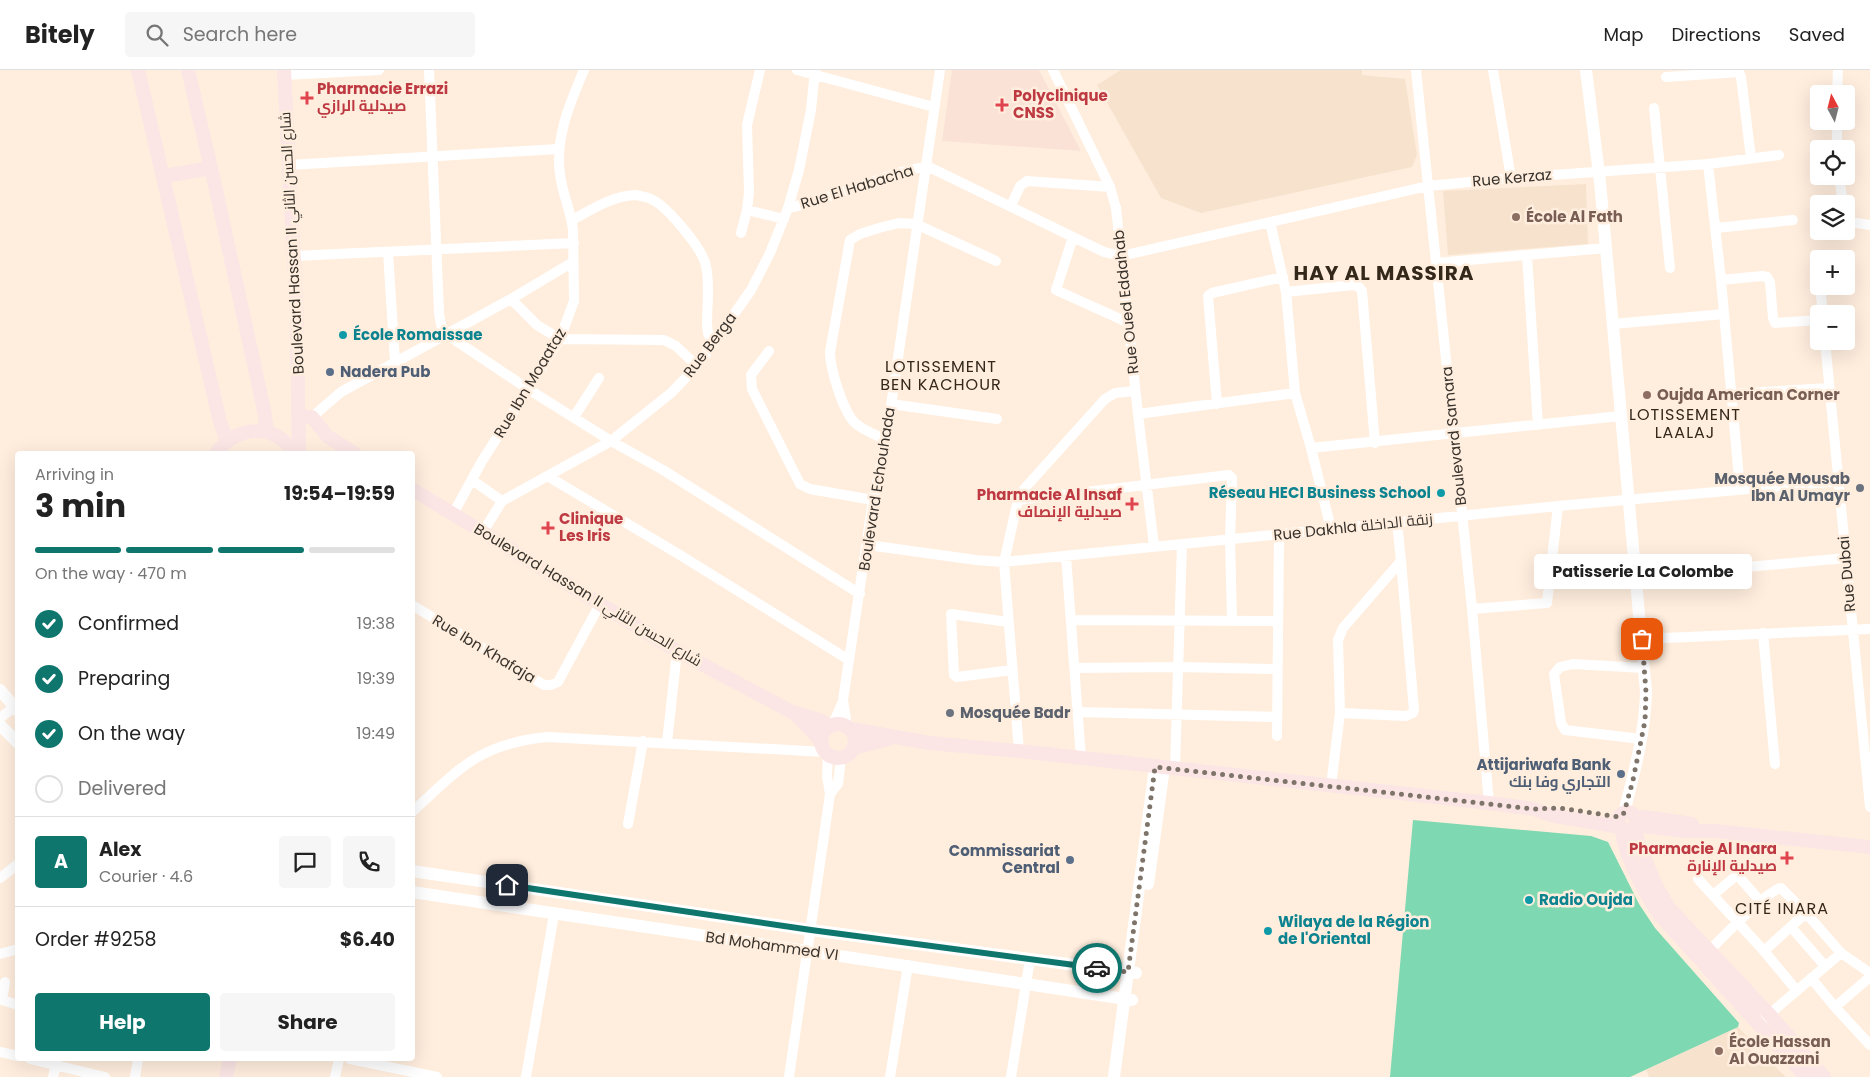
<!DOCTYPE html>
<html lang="en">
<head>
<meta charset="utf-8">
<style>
  body { margin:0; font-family:Poppins,Cairo,sans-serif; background:#f6f6f6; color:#222; height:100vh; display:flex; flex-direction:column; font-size:19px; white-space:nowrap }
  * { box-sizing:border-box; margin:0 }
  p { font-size:16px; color:#767676 }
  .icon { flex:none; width:28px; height:28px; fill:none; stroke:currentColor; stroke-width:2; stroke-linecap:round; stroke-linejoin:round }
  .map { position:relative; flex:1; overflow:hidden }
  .side { position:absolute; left:15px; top:381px; width:400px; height:610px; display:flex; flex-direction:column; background:#fff; border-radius:5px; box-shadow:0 5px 20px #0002 }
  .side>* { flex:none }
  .needle { width:32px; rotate:353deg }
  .tools { position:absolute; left:1810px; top:15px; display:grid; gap:10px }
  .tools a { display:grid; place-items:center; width:45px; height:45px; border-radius:5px; background:#fff; box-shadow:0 5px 20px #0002; font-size:25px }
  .pin { position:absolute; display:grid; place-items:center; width:42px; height:42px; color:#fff; margin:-21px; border-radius:10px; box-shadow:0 2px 8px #0006 }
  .courier { position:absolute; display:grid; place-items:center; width:50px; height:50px; margin:-25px; border:4px solid #0f766e; border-radius:50%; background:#fff; color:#222; box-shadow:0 1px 6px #0007 }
  .bubble { position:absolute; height:35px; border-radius:5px; background:#fff; box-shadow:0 5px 20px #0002; font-size:16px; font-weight:700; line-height:35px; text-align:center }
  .headline em { font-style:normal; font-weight:700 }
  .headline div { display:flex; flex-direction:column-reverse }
  .headline { display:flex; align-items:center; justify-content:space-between; height:85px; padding:0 20px }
  h1 { font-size:32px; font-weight:700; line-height:38px }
  .bar { display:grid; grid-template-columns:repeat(4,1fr); gap:8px 5px; align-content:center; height:60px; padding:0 20px }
  .bar i { height:6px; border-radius:4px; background:#e0e0e0 }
  .bar .selected { background:#0f766e }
  .bar p { grid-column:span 4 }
  .line { display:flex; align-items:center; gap:12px; padding:0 20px; border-top:1px solid #e0e0e0 }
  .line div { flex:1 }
  .round { display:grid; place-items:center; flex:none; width:52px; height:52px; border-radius:5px; background:#f6f6f6 }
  ol { padding:0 20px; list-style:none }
  li { display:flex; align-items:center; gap:15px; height:55px }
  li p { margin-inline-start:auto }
  li .icon { padding:5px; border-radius:50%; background:#0f766e; color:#fff; stroke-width:4 }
  li:last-child { color:#767676 }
  li i { width:28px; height:28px; border:2px solid #e0e0e0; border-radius:50% }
  .cta { display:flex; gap:10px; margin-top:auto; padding:10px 20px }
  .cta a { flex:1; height:58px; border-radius:5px; background:#0f766e; color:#fff; font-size:20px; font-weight:700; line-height:58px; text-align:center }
  .cta a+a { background:#f6f6f6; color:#222 }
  header { display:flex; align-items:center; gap:30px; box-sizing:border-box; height:70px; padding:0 25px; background:#fff; border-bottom:1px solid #e0e0e0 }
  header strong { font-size:24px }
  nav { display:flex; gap:28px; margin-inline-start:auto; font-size:18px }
  .search { width:350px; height:45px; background:#f6f6f6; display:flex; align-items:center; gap:12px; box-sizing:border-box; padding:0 18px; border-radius:5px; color:#767676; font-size:19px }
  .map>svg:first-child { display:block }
  .built { fill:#f7e2cd }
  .medical { fill:#fae2d7 }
  .green { fill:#7ed8b1 }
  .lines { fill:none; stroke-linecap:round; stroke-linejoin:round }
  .minor { stroke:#fff; stroke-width:10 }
  .tertiary { stroke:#fff; stroke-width:12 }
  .secondary { stroke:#fbe5e5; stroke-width:14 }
  .done { stroke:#7e746a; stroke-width:5; stroke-dasharray:0 9 }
  .route { stroke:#0f766e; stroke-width:6 }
  .health-dot { fill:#e0444e; stroke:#ffeede; stroke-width:2 }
  .education-dot { fill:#8d6e63; stroke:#ffeede; stroke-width:2 }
  .culture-dot { fill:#0f9aa8; stroke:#ffeede; stroke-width:2 }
  .service-dot { fill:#5c6f8a; stroke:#ffeede; stroke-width:2 }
  .worship-dot { fill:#6b7280; stroke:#ffeede; stroke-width:2 }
  .labels { text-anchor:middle; stroke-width:5; stroke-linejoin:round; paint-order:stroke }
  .health-label { font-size:15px; font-weight:bold; fill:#be3a42; stroke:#ffeede; text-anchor:start }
  .street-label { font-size:15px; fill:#38322c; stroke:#ffeede }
  .education-label { font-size:15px; font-weight:bold; fill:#785e54; stroke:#ffeede; text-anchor:start }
  .culture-label { font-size:15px; font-weight:bold; fill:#0d838f; stroke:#ffeede; text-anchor:start }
  .service-label { font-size:15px; font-weight:bold; fill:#4e5e75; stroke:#ffeede; text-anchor:end }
  .worship-label { font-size:15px; font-weight:bold; fill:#5b616d; stroke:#ffeede; text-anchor:end }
  .neighbourhood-label { font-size:16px; letter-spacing:1px; fill:#34281b; stroke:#ffeede }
  .district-label { font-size:20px; font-weight:bold; letter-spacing:1px; fill:#34281b; stroke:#ffeede }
</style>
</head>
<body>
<header>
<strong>Bitely</strong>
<div class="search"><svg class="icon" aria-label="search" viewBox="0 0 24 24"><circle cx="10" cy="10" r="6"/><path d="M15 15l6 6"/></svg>Search here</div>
<nav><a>Map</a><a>Directions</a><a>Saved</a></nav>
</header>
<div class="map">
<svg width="1870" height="1007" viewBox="0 0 1870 1007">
  <rect width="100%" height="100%" fill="#ffeede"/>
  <!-- built -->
  <path class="built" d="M1121,0H1362V5L1405,9L1417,85L1412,97L1201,143L1161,128L1097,15Z
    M1586,114L1588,174L1448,185L1443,121Z
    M1738,957L1751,971L1748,975L1756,988L1761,989L1765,987L1786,1007H1649L1646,1000Z"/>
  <!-- medical -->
  <path class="medical" d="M952,0H1039L1081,81L942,71Z"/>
  <!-- green -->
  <path class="green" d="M1413,750L1591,766L1608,772L1639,834L1655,858L1739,953L1738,957L1630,1007H1390Z"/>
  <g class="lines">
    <!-- minor -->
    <path class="minor" d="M429,0L439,243L441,255L446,264L528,319L611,371L663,400L860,524
      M797,0L934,37
      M1053,0L1110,117L1116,138L1138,344L1154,476
      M1416,0L1472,539L1489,733
      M1493,0L1511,108
      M284,5L379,0
      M1666,7L1739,2L1741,7L1751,88
      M1837,24L1838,0
      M1654,38L1670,198
      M1837,79V51
      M1708,94L1721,210L1740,419
      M289,95L558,79
      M1839,106L1843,134
      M1011,136L1020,116L1027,111L1110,117
      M788,138L806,134L901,102L927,96L1073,167L1104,182L1121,186L1428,116L1511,108L1708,94L1779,85
      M747,140L784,149
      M1846,148L1849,152L1870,155
      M572,150C591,140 614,125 636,125C640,126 647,127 651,129C667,136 703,179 706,196C710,214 707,236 707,254L708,263L713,274
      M1270,152L1286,222L1295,323L1311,378L1331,459
      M1716,158L1793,150
      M741,163L747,140L749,122L747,55L760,0
      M1073,167L1056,220L1129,253
      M388,182L395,292
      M294,186L574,173
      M1527,186L1538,355
      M1436,193L1606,178
      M1721,210L1762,206L1767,207L1770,212L1773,248L1775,253L1819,250
      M1820,216L1823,244
      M1286,222L1353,215L1359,217L1362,221L1375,373
      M511,229L537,255L560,269L664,270L676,276L697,296
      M1613,254L1724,244
      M1825,271L1870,737
      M769,281L751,305L752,319L800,414L810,419L873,430
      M1731,324L1829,318
      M891,334L997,349
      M1217,334L1208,226L1212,223L1283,207
      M1138,344L1295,323
      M312,347L341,322L511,229L573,192
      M574,347L599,308
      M886,370C876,365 863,360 855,353C843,341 830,299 830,282L850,170L860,164L879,158L899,153L916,154L996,191
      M1311,378L1621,346
      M549,407L680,485L849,590
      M472,410L502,431
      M1018,430L1229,405L1232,408L1230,469L1232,551
      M453,444L482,391L560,269L574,231L573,160C571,141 562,123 560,104C555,67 570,33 584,0
      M483,462L502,431L611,371L671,323L697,296L713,274L751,220L770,183L788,138L799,100L811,40L815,0
      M868,475L976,490L1004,492L1558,436L1839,411
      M1066,486L1081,688
      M1636,507L1846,488
      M412,535L544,615H551L558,612L600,534
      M1472,539L1547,533L1558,436
      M1072,550L1277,551
      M1008,552L951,544L954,605L957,607L1012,600
      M1763,563L1775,694
      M1642,569L1870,559
      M1075,598L1179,597L1277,599
      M1079,642L1277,647
      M1340,643L1406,646L1413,643L1414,640L1401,491
      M0,648L18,634
      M833,654L843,631
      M847,656L843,630L873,430L886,370L940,0
      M1277,666L1279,464
      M1641,669L1565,660L1561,653L1554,604L1560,597L1573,594L1644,598
      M667,673L677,581
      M1019,681L1004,492L1018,430L1024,419L1105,329L1115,323L1135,321
      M1175,698L1182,474
      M1331,716L1340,643L1338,570L1343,558L1401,491L1397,452
      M830,724L838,714L841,688
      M412,742C460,698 479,674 547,667L825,682
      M628,754L643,671
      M0,808L18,794
      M1698,809L1764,881L1797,921
      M1713,825L1736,806L1740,808L1761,832
      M1791,857L1825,896
      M1709,881C1722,868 1767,821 1781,818L1806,843L1841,883L1870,903
      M1764,881L1806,843
      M0,884L18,879
      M1811,908L1835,937L1870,975
      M5,912L2,930L18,935
      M1835,937L1870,907
      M1759,953L1841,883
      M0,982L18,986
      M30,989L105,1007
      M350,989L437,1007
      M53,1007L57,990
      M135,1007L138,989
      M335,1007L339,989
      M526,1007L554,844
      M789,1007L830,724L827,706L828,685
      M890,1007L908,895
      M1011,1007L1030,889"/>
    <!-- tertiary -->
    <path class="tertiary" d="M1586,0L1600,112L1646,622C1645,664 1634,703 1624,743
      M0,620L18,641
      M0,655L18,673
      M412,801L811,860L1136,903
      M1148,814L1164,698
      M412,822C652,859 892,892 1132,930
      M1114,1007L1155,697"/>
    <!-- secondary -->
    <path class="secondary" d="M138,0L220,352L227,371
      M188,0L214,111L264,340L267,362
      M284,0L297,249L299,384
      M164,106L211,98
      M300,347H312L327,366L355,384
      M216,384C234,355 277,352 294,384
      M412,419L677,581L792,642L819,650L830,656
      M793,642L820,670
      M821 671a17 17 0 1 1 34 0a17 17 0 1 1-34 0Z
      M850,659L930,673L1019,681L1489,733L1534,739L1550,745L1620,757
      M853,678L889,669
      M1618 751a9 9 0 1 1 18 0a9 9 0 1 1-18 0Z
      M1644,747L1692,754
      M1635,755L1684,761H1715L1870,777
      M1633,758L1655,814L1669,838L1769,944L1824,1007
      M1622,759C1623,784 1645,823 1659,844L1806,1007
      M226,1007L230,989"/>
  </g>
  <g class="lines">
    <!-- done -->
    <path class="done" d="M1097,898L1128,902L1155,697L1534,739L1560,738L1619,747L1624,743L1633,710L1645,651L1646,622L1642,569"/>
    <!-- route -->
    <path class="route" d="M507,815L811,860L1097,898"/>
  </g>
  <!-- markers -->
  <g class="health-dot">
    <path d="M304.5 20.5h5v5h5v5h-5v5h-5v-5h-5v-5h5z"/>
    <path d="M999.5 27.5h5v5h5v5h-5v5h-5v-5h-5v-5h5z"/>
    <path d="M1129.5 426.5h5v5h5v5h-5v5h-5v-5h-5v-5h5z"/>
    <path d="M545.5 450.5h5v5h5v5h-5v5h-5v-5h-5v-5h5z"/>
    <path d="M1784.5 780.5h5v5h5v5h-5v5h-5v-5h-5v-5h5z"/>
  </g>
  <g class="education-dot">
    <circle cx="1516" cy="147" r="5"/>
    <circle cx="1647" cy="325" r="5"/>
    <circle cx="1719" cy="981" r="5"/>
  </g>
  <g class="culture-dot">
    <circle cx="343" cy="265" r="5"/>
    <circle cx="1441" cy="423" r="5"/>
    <circle cx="1529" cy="830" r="5"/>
    <circle cx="1268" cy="861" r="5"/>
  </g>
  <g class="service-dot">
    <circle cx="330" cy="302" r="5"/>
    <circle cx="1621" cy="704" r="5"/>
    <circle cx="1070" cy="790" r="5"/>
  </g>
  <g class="worship-dot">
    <circle cx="1860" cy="418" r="5"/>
    <circle cx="950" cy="643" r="5"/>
  </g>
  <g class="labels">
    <!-- health labels -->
    <g class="health-label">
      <text x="317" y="24">Pharmacie Errazi<tspan x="317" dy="17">صيدلية الرازي</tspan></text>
      <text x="1013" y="31">Polyclinique<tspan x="1013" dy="17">CNSS</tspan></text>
      <text x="1122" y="430" text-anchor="end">Pharmacie Al Insaf<tspan x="1122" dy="17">صيدلية الإنصاف</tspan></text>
      <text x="559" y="454">Clinique<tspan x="559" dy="17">Les Iris</tspan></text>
      <text x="1777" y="784" text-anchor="end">Pharmacie Al Inara<tspan x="1777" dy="17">صيدلية الإنارة</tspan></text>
    </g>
    <!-- street labels -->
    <g class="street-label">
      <text transform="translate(1512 108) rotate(-5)" y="5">Rue Kerzaz</text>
      <text transform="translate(857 117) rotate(-17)" y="5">Rue El Habacha</text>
      <text transform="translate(292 173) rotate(-93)" y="5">Boulevard Hassan II شارع الحسن الثاني</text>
      <text transform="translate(1126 232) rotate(-96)" y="5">Rue Oued Eddahab</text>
      <text transform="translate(710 275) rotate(-53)" y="5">Rue Berga</text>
      <text transform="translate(530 313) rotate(-59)" y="5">Rue Ibn Moaataz</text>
      <text transform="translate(1454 366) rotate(-96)" y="5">Boulevard Samara</text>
      <text transform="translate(877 419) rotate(-81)" y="5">Boulevard Echouhada</text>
      <text transform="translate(1353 457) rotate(-6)" y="5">Rue Dakhla زنقة الداخلة</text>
      <text transform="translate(1847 504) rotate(-95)" y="5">Rue Dubai</text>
      <text transform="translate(588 525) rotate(31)" y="5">Boulevard Hassan II شارع الحسن الثاني</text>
      <text transform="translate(484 579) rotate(31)" y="5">Rue Ibn Khafaja</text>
      <text transform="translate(772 876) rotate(8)" y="5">Bd Mohammed VI</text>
    </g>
    <!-- education labels -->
    <g class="education-label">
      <text x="1526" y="152">École Al Fath</text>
      <text x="1657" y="330">Oujda American Corner</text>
      <text x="1729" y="977">École Hassan<tspan x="1729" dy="17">Al Ouazzani</tspan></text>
    </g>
    <!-- culture labels -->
    <g class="culture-label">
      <text x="353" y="270">École Romaissae</text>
      <text x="1431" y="428" text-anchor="end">Réseau HECI Business School</text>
      <text x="1539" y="835">Radio Oujda</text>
      <text x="1278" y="857">Wilaya de la Région<tspan x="1278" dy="17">de l'Oriental</tspan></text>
    </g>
    <!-- service labels -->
    <g class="service-label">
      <text x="340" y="307" text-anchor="start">Nadera Pub</text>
      <text x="1611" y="700">Attijariwafa Bank<tspan x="1611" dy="17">التجاري وفا بنك</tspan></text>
      <text x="1060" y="786">Commissariat<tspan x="1060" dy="17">Central</tspan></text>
    </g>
    <!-- worship labels -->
    <g class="worship-label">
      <text x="1850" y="414">Mosquée Mousab<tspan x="1850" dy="17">Ibn Al Umayr</tspan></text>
      <text x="960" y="648" text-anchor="start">Mosquée Badr</text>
    </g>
    <!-- neighbourhood labels -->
    <g class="neighbourhood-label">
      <text x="941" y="302">LOTISSEMENT<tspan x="941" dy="18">BEN KACHOUR</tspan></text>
      <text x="1685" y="350">LOTISSEMENT<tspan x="1685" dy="18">LAALAJ</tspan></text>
      <text x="1782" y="844">CITÉ INARA</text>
    </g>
    <!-- district labels -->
    <g class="district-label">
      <text x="1384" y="210">HAY AL MASSIRA</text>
    </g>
  </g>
</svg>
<div class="tools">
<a><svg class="needle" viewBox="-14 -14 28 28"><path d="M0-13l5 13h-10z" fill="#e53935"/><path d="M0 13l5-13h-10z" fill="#767676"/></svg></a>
<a><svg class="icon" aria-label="locate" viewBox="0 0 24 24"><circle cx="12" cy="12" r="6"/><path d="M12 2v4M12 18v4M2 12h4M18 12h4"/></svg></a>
<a><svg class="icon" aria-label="layers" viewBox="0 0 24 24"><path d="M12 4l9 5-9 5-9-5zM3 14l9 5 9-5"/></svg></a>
<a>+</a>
<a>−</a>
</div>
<div class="pin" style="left:1642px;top:569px;background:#ea580c"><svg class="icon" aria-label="bag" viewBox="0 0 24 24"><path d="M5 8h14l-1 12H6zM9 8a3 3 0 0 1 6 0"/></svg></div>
<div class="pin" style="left:507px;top:815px;background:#1f2937"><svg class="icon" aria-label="home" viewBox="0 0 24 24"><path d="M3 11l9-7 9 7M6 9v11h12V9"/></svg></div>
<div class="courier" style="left:1097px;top:898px"><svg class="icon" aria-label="car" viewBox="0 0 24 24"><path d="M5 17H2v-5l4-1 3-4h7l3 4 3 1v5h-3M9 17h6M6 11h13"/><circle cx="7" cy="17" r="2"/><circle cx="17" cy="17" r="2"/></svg></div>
<div class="bubble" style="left:1534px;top:484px;width:218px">Patisserie La Colombe</div>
<section class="side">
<div class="headline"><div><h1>3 min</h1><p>Arriving in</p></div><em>19:54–19:59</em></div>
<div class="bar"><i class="selected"></i><i class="selected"></i><i class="selected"></i><i></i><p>On the way · 470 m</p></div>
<ol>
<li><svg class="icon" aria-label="check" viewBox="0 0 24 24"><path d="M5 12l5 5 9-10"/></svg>Confirmed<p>19:38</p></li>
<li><svg class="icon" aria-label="check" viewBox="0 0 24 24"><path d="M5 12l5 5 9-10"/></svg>Preparing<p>19:39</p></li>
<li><svg class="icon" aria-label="check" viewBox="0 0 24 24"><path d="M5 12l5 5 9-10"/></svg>On the way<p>19:49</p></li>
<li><i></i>Delivered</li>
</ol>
<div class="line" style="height:90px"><b class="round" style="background:#0f766e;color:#fff">A</b><div><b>Alex</b><p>Courier · 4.6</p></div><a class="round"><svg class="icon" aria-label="chat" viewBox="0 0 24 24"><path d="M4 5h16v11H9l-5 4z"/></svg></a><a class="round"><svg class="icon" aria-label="phone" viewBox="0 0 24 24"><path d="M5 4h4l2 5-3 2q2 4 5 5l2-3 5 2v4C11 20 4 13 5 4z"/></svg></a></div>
<div class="line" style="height:65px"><div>Order #9258</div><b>$6.40</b></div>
<div class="cta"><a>Help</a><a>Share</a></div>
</section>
</div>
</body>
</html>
